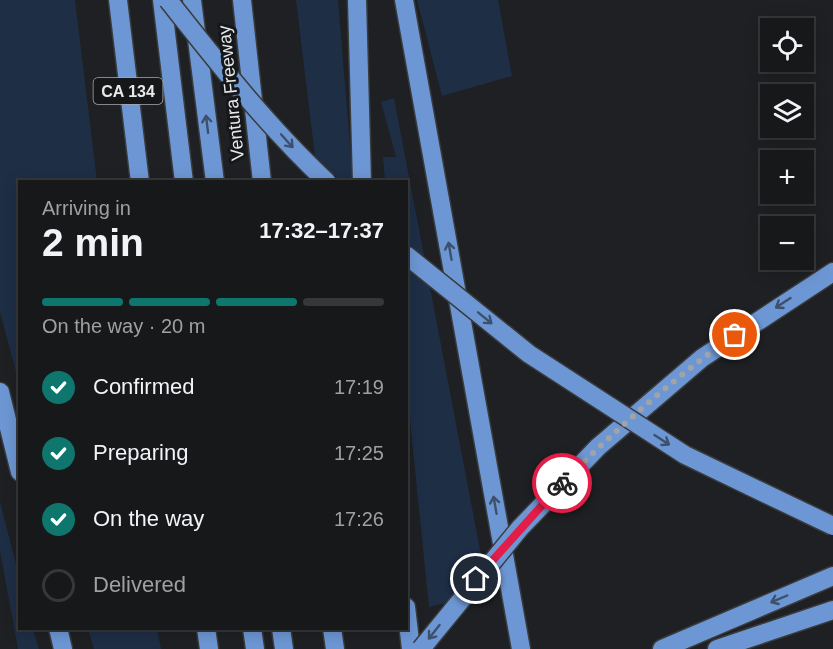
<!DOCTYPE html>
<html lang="en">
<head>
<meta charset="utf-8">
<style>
  body { margin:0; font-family:Arial,sans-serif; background:#1f2123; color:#f1f3f6; height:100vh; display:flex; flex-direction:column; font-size:22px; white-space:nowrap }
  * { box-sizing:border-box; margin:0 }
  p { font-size:20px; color:#9ea0a2 }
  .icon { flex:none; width:33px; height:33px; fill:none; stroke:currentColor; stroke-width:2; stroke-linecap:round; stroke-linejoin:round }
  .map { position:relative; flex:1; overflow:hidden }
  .panel { position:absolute; left:18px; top:180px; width:390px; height:450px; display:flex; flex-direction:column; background:#16181a; border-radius:0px; box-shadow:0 3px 15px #0003,0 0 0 2px #353739 }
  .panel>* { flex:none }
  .controls { position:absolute; left:760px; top:18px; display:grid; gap:12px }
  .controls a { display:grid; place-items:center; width:54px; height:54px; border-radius:0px; background:#16181a; box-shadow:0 3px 15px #0003,0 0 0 2px #353739; font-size:30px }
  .pin { position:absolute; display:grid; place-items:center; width:51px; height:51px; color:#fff; margin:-26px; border:3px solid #fff; border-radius:50%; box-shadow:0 2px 6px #0007 }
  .courier { position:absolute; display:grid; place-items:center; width:60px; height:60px; margin:-30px; border:4px solid #e11d48; border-radius:50%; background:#fff; color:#222; box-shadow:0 2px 8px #0007 }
  .headline em { font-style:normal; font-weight:700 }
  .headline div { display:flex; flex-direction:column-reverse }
  .headline { display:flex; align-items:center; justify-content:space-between; height:102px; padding:0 24px }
  h1 { font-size:39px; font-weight:700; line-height:45px }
  .bar { display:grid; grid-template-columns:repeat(4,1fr); gap:9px 6px; align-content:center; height:72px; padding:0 24px }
  .bar i { height:8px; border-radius:4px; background:#353739 }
  .bar .on { background:#0f766e }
  .bar p { grid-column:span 4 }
  ol { padding:0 24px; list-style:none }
  li { display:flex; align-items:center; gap:18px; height:66px }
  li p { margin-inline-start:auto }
  li .icon { padding:6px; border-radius:50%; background:#0f766e; color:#fff; stroke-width:4 }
  li:last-child { color:#9ea0a2 }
  li i { width:33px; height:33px; border:3px solid #353739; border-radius:50% }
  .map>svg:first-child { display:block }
  .green { fill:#1e2e45 }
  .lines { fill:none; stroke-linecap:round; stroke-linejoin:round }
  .highway-casing { stroke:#393b3d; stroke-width:21 }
  .highway { stroke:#6d97d4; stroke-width:18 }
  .highway-bridge-casing { stroke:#393b3d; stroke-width:21; stroke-linecap:butt }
  .highway-bridge { stroke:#6d97d4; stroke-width:18 }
  .oneway { stroke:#3d516d }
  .done { stroke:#a1a3a5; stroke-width:6; stroke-dasharray:0 10.8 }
  .route { stroke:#e11d48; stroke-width:8 }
  .labels { text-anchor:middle; stroke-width:6; stroke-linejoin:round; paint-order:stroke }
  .shield { fill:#151719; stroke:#a8aaac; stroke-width:1.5 }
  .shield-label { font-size:16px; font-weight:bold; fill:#e7e9eb }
  .street-label { font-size:18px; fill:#e7e9eb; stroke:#151719 }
</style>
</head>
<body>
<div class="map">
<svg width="833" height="649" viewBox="0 0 833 649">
  <rect width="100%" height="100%" fill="#1e2023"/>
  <!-- green -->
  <path class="green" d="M0,0H75L97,181L20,182L19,383L0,312Z
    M296,0H338L353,181H318Z
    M417,0H498L512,76L442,96Z
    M394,98L488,592L429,607L407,391L406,182L385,181L383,157H396L381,102Z
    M0,502L19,576L20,628L33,629L39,649H18L0,551Z
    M88,629H157L161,649H94Z"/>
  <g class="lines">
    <defs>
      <path id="highway" d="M118,0L140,182
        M162,0L184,182
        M192,0L215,182
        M242,0L262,182
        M357,0L362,182
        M404,0L521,649
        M0,392L20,472
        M598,447L702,358L833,272
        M406,607L411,649
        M58,628L63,649
        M206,628L209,649
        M252,628L255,649
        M281,628L284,649
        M332,628L335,649
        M662,649L833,576
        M717,649L833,610"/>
    </defs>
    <!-- highway casing -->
    <use href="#highway" class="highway-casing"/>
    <!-- highway -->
    <use href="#highway" class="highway"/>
    <defs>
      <path id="highway-bridge" d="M168,0C218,63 268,127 327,182
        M406,255L529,354L685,455L833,526
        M421,649L520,528L598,447"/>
    </defs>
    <!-- highway-bridge casing -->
    <use href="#highway-bridge" class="highway-bridge-casing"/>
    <!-- highway-bridge -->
    <use href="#highway-bridge" class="highway-bridge"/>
  </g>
  <!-- one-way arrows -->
  <defs><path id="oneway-shaft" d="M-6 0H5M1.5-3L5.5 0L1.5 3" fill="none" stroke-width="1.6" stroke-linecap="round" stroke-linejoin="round" transform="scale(1.5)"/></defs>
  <g class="oneway">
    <use href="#oneway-shaft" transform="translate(207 124) rotate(-97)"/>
    <use href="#oneway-shaft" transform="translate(287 141) rotate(48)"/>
    <use href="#oneway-shaft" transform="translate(450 251) rotate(-100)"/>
    <use href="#oneway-shaft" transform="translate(783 303) rotate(147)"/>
    <use href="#oneway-shaft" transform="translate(485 318) rotate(39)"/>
    <use href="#oneway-shaft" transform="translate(662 440) rotate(33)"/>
    <use href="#oneway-shaft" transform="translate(495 505) rotate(-100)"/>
    <use href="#oneway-shaft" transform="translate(779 599) rotate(157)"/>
    <use href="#oneway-shaft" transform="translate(434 632) rotate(128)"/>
  </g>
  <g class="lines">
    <!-- done -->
    <path class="done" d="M562,483C616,430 672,379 735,335"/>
    <!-- route -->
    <path class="route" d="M476,579L562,483"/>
  </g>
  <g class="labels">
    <!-- shield labels -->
    <rect class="shield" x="93.5" y="78" width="69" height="26" rx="4.5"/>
    <g class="shield-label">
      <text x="128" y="97">CA 134</text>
    </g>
    <!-- street labels -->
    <g class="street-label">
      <text transform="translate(231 93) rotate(-96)" y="6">Ventura Freeway</text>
    </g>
  </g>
</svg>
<div class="controls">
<a><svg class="icon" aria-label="locate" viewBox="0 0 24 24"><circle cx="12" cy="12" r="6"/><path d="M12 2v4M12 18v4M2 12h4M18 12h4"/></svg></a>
<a><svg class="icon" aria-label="layers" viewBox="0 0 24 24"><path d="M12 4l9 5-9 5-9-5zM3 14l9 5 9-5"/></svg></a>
<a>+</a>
<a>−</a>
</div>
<div class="pin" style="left:735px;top:335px;background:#ea580c"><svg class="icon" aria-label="bag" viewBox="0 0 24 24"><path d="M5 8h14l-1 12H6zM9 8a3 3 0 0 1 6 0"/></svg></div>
<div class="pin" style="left:476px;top:579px;background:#1f2937"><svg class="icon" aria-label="home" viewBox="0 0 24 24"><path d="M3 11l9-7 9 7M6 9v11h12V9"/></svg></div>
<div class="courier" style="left:562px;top:483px"><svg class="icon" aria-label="bike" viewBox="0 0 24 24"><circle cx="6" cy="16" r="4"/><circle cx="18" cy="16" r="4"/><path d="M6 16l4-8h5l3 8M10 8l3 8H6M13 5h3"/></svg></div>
<section class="panel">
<div class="headline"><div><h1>2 min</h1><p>Arriving in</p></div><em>17:32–17:37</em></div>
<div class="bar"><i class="on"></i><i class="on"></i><i class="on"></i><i></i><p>On the way · 20 m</p></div>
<ol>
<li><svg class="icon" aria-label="check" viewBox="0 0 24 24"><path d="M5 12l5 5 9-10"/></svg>Confirmed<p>17:19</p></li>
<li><svg class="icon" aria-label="check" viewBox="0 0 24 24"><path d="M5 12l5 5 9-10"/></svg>Preparing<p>17:25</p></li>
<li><svg class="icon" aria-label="check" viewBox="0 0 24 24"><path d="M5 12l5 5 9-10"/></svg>On the way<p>17:26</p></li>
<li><i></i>Delivered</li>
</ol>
</section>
</div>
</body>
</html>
